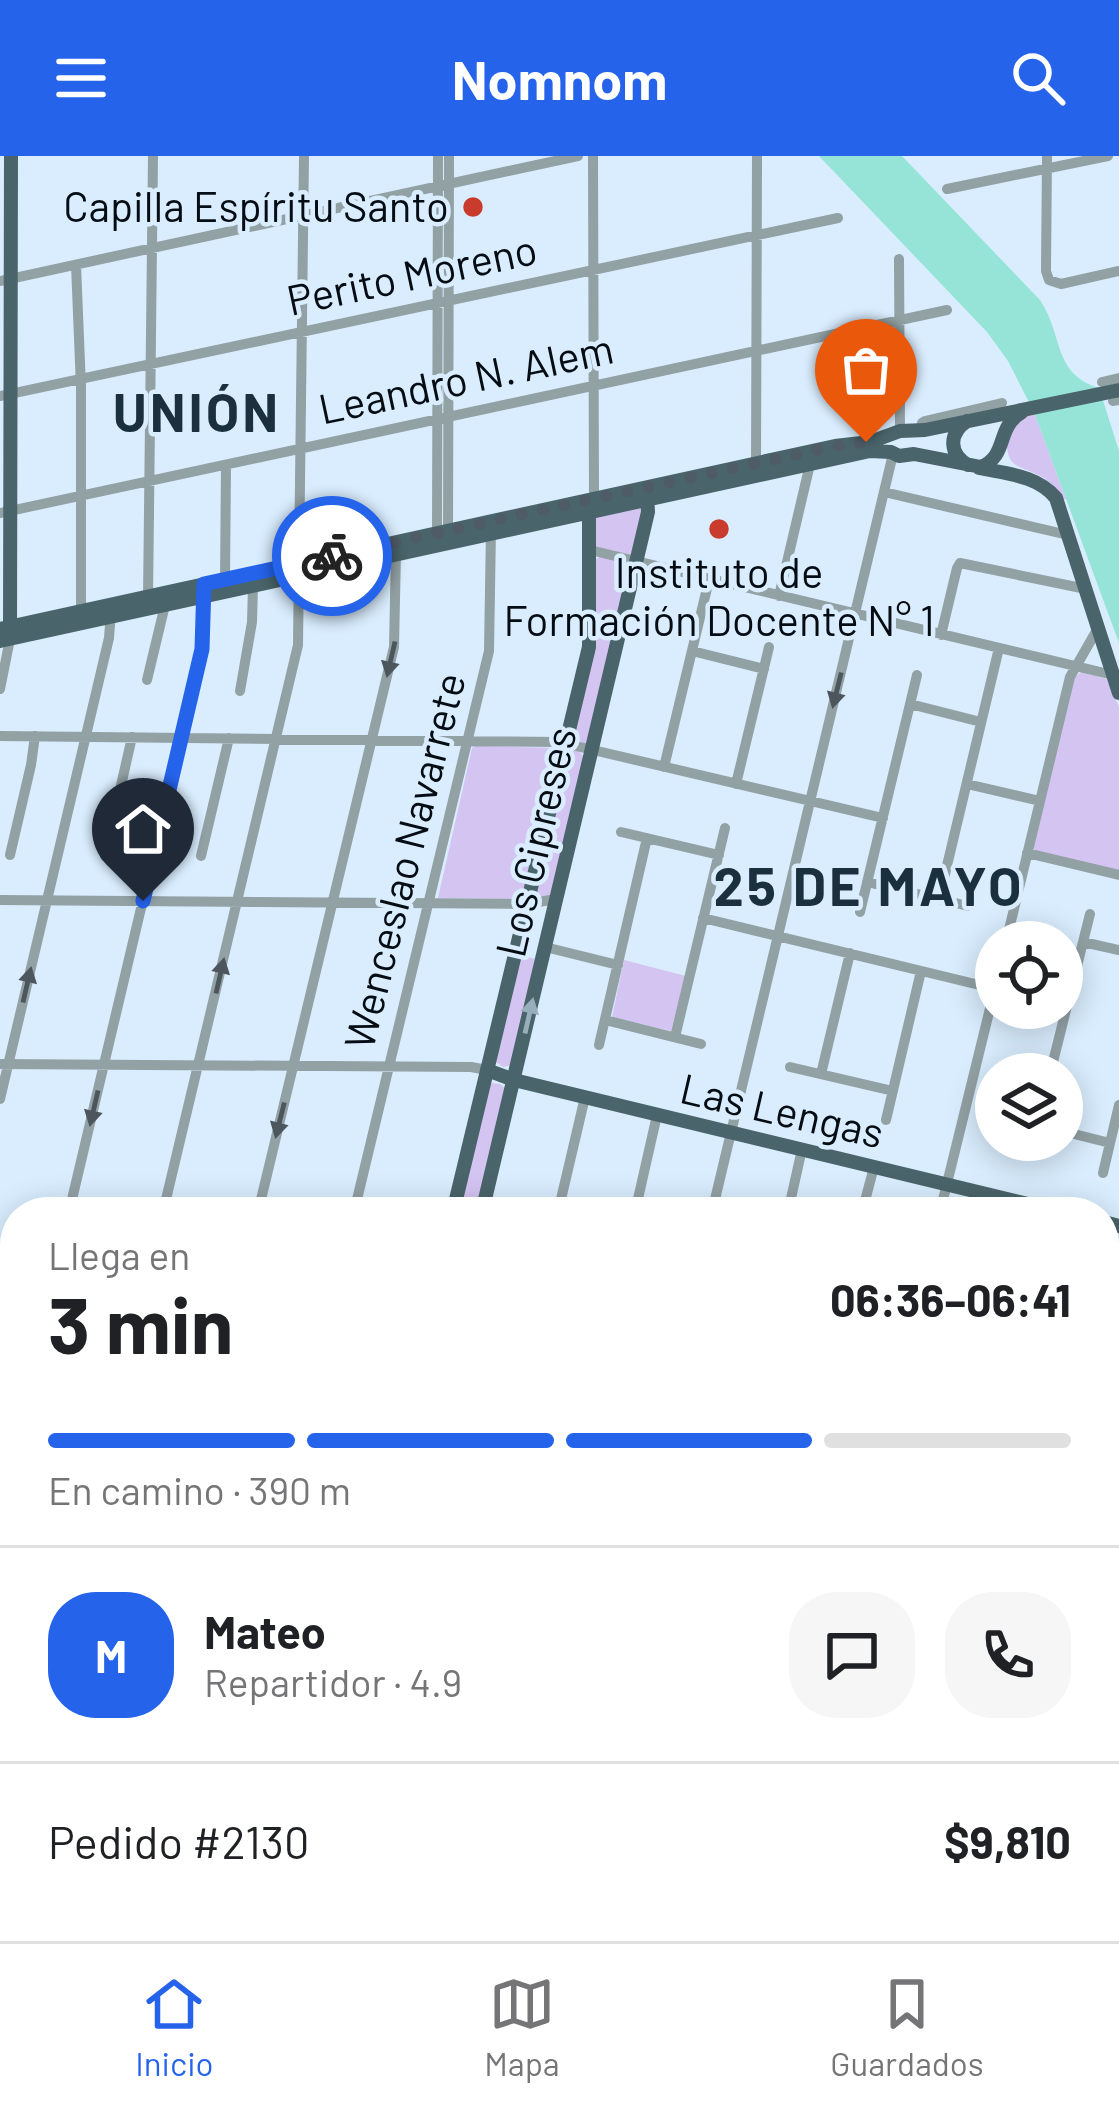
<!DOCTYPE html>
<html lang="es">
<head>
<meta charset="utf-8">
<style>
  body { margin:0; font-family:Barlow,sans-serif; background:#f6f6f6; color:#202124; height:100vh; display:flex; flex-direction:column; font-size:45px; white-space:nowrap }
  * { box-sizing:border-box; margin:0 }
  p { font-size:39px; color:#757577 }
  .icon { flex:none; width:66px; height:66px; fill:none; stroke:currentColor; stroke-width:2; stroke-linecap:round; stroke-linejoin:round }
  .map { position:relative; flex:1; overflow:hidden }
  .drawer { position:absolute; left:0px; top:1041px; width:1119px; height:744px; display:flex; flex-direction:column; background:#fff; border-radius:48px 48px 0 0; box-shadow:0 6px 30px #0003 }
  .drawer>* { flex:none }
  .tools { position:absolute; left:975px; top:765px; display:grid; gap:24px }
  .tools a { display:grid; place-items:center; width:108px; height:108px; border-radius:50%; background:#fff; box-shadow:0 6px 30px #0003; font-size:60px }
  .pin { position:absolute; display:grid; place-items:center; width:102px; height:102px; color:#fff; margin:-123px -51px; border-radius:50% 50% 50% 0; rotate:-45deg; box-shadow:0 0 12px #0007 }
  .pin .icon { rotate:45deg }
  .courier { position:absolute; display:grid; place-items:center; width:120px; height:120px; margin:-60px; border:9px solid #2563eb; border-radius:50%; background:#fff; color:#222; box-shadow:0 3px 15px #0007 }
  .headline em { font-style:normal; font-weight:700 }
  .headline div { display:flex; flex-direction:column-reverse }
  .headline { display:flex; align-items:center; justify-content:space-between; height:204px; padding:0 48px }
  h1 { font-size:78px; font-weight:700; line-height:90px }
  .bar { display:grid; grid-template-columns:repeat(4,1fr); gap:18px 12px; align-content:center; height:144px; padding:0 48px }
  .bar i { height:15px; border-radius:9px; background:#e0e0e0 }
  .bar .on { background:#2563eb }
  .bar p { grid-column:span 4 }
  .line { display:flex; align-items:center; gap:30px; padding:0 48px; border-top:3px solid #e0e0e0 }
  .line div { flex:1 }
  .round { display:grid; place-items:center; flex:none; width:126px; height:126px; border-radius:48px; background:#f6f6f6 }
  header { display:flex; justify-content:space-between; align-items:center; height:156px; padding:0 48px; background:#2563eb; color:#fff; font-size:54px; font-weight:700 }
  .menu { display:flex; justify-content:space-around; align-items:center; height:168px; border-top:3px solid #e0e0e0; background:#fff; font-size:33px; color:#757577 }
  .menu a { display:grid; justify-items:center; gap:6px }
  .menu .on { color:#2563eb }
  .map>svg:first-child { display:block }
  .green { fill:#d4c4f2 }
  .water { fill:#96e4d7 }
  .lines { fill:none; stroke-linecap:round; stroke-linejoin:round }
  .minor { stroke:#92a1a4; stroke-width:10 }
  .major { stroke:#49646a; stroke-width:14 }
  .oneway { fill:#4c565c }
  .oneway2 { fill:#98afbb }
  .done { stroke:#4f5b65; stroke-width:12; stroke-dasharray:0 21.6 }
  .route { stroke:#2563eb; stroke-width:15 }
  .poi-dot { fill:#c83b2d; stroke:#d9edfe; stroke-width:4.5 }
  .labels { text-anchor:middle; stroke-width:9; stroke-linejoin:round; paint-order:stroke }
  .poi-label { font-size:42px; fill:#050c13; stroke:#d9edfe; text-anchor:end }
  .street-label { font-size:42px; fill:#050c13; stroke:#d9edfe }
  .district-label { font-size:54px; font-weight:bold; letter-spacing:3px; fill:#1b303f; stroke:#d9edfe }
</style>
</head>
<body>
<header><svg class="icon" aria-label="menu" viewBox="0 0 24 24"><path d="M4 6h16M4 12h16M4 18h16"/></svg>Nomnom<svg class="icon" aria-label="search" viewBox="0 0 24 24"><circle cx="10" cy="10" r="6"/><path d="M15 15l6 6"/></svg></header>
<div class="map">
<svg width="1119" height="1785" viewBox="0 0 1119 1785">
  <rect width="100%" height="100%" fill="#d9edfe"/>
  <!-- green -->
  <path class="green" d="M1034,256L1066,343L1062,344C1057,335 1052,327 1042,321C1020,309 1005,314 1007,280L1021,262Z
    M643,349L632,399L596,391L594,360Z
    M601,400L630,408L587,587L585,588L573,582L595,404Z
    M1081,516L1107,523L1119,551V715L1035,695L1033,691L1072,524Z
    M476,590L558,592L522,743L438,742L472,592Z
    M570,594H578L585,602L552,740L538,742L535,740Z
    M519,798L535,803L512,909L503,911L496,906Z
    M624,804L686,820L671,875L612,861Z
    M491,927L500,928L505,932L478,1056H458Z
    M1119,1424V1785H974L977,1770H1104V1427Z"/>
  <!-- water -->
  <path class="water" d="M819,0H902L1040,144C1064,180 1052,217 1099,232L1119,295V487L1034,256L1008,205L987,176Z"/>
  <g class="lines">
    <!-- minor -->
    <path class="minor" d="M593,0L594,343
      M1047,0L1046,115L1049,124L1061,128L1119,115
      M947,33L1108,0
      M899,103L900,275
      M76,109L81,231V455
      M0,125L578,0
      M1102,226L1119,222
      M0,240L838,62
      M1113,245L1119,244
      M920,275L922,267L925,265L1002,247
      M756,311L757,0
      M884,336L1068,379
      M0,357L947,154
      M437,380L438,0
      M448,381L449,0
      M590,394L1113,519
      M225,424L226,309
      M779,440L811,304
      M148,444L153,0
      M941,479L957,412L960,407L1086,433
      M692,495L764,513
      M147,524L165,449
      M0,533L10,483
      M240,535L252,466L253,430
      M910,548L981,566
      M0,580L559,586L883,662
      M664,611L709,424
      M736,628L769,491
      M967,628L1040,645
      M621,676L719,699
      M1027,697L1119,719
      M10,699L31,609L35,580
      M105,700L132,581
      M201,700L229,582
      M867,726L968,750
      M939,743L999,492
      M0,744L527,748L556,743
      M860,756L917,519
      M703,762L996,833
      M1006,786L1070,521L1098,472
      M1083,786L1119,794
      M545,791L618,809
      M605,864L701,888
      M675,881L725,672
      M599,889L647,682
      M0,908L471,911L487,914
      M790,911L893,935
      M821,918L850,797
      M1050,918L1090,758
      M0,943L109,482L111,455
      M886,964L921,815
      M1062,975L1110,987
      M1103,1017L1119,949
      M69,1056L201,499L204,438
      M163,1056L298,489L304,0
      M258,1056L394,491L396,396
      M354,1056L489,495L491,373
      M558,1056L585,941
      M635,1056L657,959
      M712,1056L893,298
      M788,1056L802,993
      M862,1056L874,1011
      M940,1056L996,828
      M1104,1293L1119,1297
      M0,1346L15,1344
      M1104,1422L1119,1420
      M0,1454L15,1578
      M0,1691L15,1689
      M38,1770L40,1785
      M115,1770L117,1785
      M192,1770L194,1785
      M269,1770L271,1785
      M347,1770L349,1785
      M436,1770L437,1785
      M626,1785L629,1770
      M725,1785L729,1770
      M734,1785L738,1770"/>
    <!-- major -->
    <path class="major" d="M967,265C948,278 949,298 968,309
      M979,312C1007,318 1037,319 1056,342L1119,537
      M0,473L835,290L870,286L900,275L925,274L1119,234
      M10,478L11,0
      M0,485L870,295L891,296L899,300L914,298L981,311C1009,299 995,272 1022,256
      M487,914L514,924L1061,1056
      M453,1056L589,491V349
      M482,1056L648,356L647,337
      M1104,1066L1119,1070
      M0,1097H15
      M0,1115H15
      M1104,1196L1119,1138
      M1104,1261L1119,1203
      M525,1770L527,1785
      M542,1770L543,1785
      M952,1785L956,1770
      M970,1785L974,1770"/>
  </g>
  <!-- one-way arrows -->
  <defs><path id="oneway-solid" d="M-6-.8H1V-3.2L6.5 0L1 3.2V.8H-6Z" transform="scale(3)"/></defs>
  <g class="oneway">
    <use href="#oneway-solid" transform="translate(391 503) rotate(103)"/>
    <use href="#oneway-solid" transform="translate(837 534) rotate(104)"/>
    <use href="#oneway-solid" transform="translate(220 820) rotate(-77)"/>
    <use href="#oneway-solid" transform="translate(27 829) rotate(-77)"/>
    <use href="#oneway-solid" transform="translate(94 952) rotate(103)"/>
    <use href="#oneway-solid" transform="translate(280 964) rotate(104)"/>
  </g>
  <use class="oneway2" href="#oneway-solid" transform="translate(529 860) rotate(-77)"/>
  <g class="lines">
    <!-- done -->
    <path class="done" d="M332,400L835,290L866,286"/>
    <!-- route -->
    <path class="route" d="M143,745L202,493L204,428L332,400"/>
  </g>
  <!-- markers -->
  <g class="poi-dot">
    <circle cx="473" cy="51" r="12"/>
    <circle cx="719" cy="373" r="12"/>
  </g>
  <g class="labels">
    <!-- poi labels -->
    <g class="poi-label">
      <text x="449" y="66">Capilla Espíritu Santo</text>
      <text x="719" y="432" text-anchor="middle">Instituto de<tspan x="719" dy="48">Formación Docente N° 1</tspan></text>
    </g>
    <!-- street labels -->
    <g class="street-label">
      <text transform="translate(412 119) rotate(-12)" y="15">Perito Moreno</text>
      <text transform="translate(466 223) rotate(-12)" y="15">Leandro N. Alem</text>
      <text transform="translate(536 686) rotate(-77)" y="15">Los Cipreses</text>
      <text transform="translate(405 705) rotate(-76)" y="15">Wenceslao Navarrete</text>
      <text transform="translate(782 955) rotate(13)" y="15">Las Lengas</text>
    </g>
    <!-- district labels -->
    <g class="district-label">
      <text x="197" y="276">UNIÓN</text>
      <text x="869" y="750">25 DE MAYO</text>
    </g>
  </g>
</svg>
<div class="tools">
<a><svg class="icon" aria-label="locate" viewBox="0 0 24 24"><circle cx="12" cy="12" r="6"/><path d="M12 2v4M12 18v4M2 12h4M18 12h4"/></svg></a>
<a><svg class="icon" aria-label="layers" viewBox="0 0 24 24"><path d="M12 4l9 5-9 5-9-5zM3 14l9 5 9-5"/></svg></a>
</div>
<div class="pin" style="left:866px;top:286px;background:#ea580c"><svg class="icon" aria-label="bag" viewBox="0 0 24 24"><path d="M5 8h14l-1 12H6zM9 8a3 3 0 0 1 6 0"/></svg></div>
<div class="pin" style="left:143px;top:745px;background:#1f2937"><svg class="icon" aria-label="home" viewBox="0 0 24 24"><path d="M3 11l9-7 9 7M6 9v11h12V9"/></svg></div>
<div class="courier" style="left:332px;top:400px"><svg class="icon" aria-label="bike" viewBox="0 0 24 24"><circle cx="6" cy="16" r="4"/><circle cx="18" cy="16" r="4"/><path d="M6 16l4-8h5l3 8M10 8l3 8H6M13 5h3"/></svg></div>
<section class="drawer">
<div class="headline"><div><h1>3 min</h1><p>Llega en</p></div><em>06:36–06:41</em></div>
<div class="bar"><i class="on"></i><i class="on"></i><i class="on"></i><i></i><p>En camino · 390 m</p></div>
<div class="line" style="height:216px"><b class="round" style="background:#2563eb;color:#fff">M</b><div><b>Mateo</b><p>Repartidor · 4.9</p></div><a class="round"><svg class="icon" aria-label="chat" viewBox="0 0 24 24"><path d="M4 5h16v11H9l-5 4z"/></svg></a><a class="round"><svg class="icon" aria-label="phone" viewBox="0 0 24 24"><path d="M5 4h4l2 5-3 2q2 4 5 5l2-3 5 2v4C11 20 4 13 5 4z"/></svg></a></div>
<div class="line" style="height:156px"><div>Pedido #2130</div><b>$9,810</b></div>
</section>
</div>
<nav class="menu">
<a class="on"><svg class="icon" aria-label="home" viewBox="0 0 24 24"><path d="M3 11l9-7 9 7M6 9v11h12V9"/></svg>Inicio</a>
<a><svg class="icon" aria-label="map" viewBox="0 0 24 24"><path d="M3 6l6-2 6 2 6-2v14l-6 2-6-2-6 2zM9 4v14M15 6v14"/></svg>Mapa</a>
<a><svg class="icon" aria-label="saved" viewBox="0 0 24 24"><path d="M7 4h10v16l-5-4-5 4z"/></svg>Guardados</a>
</nav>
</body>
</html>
